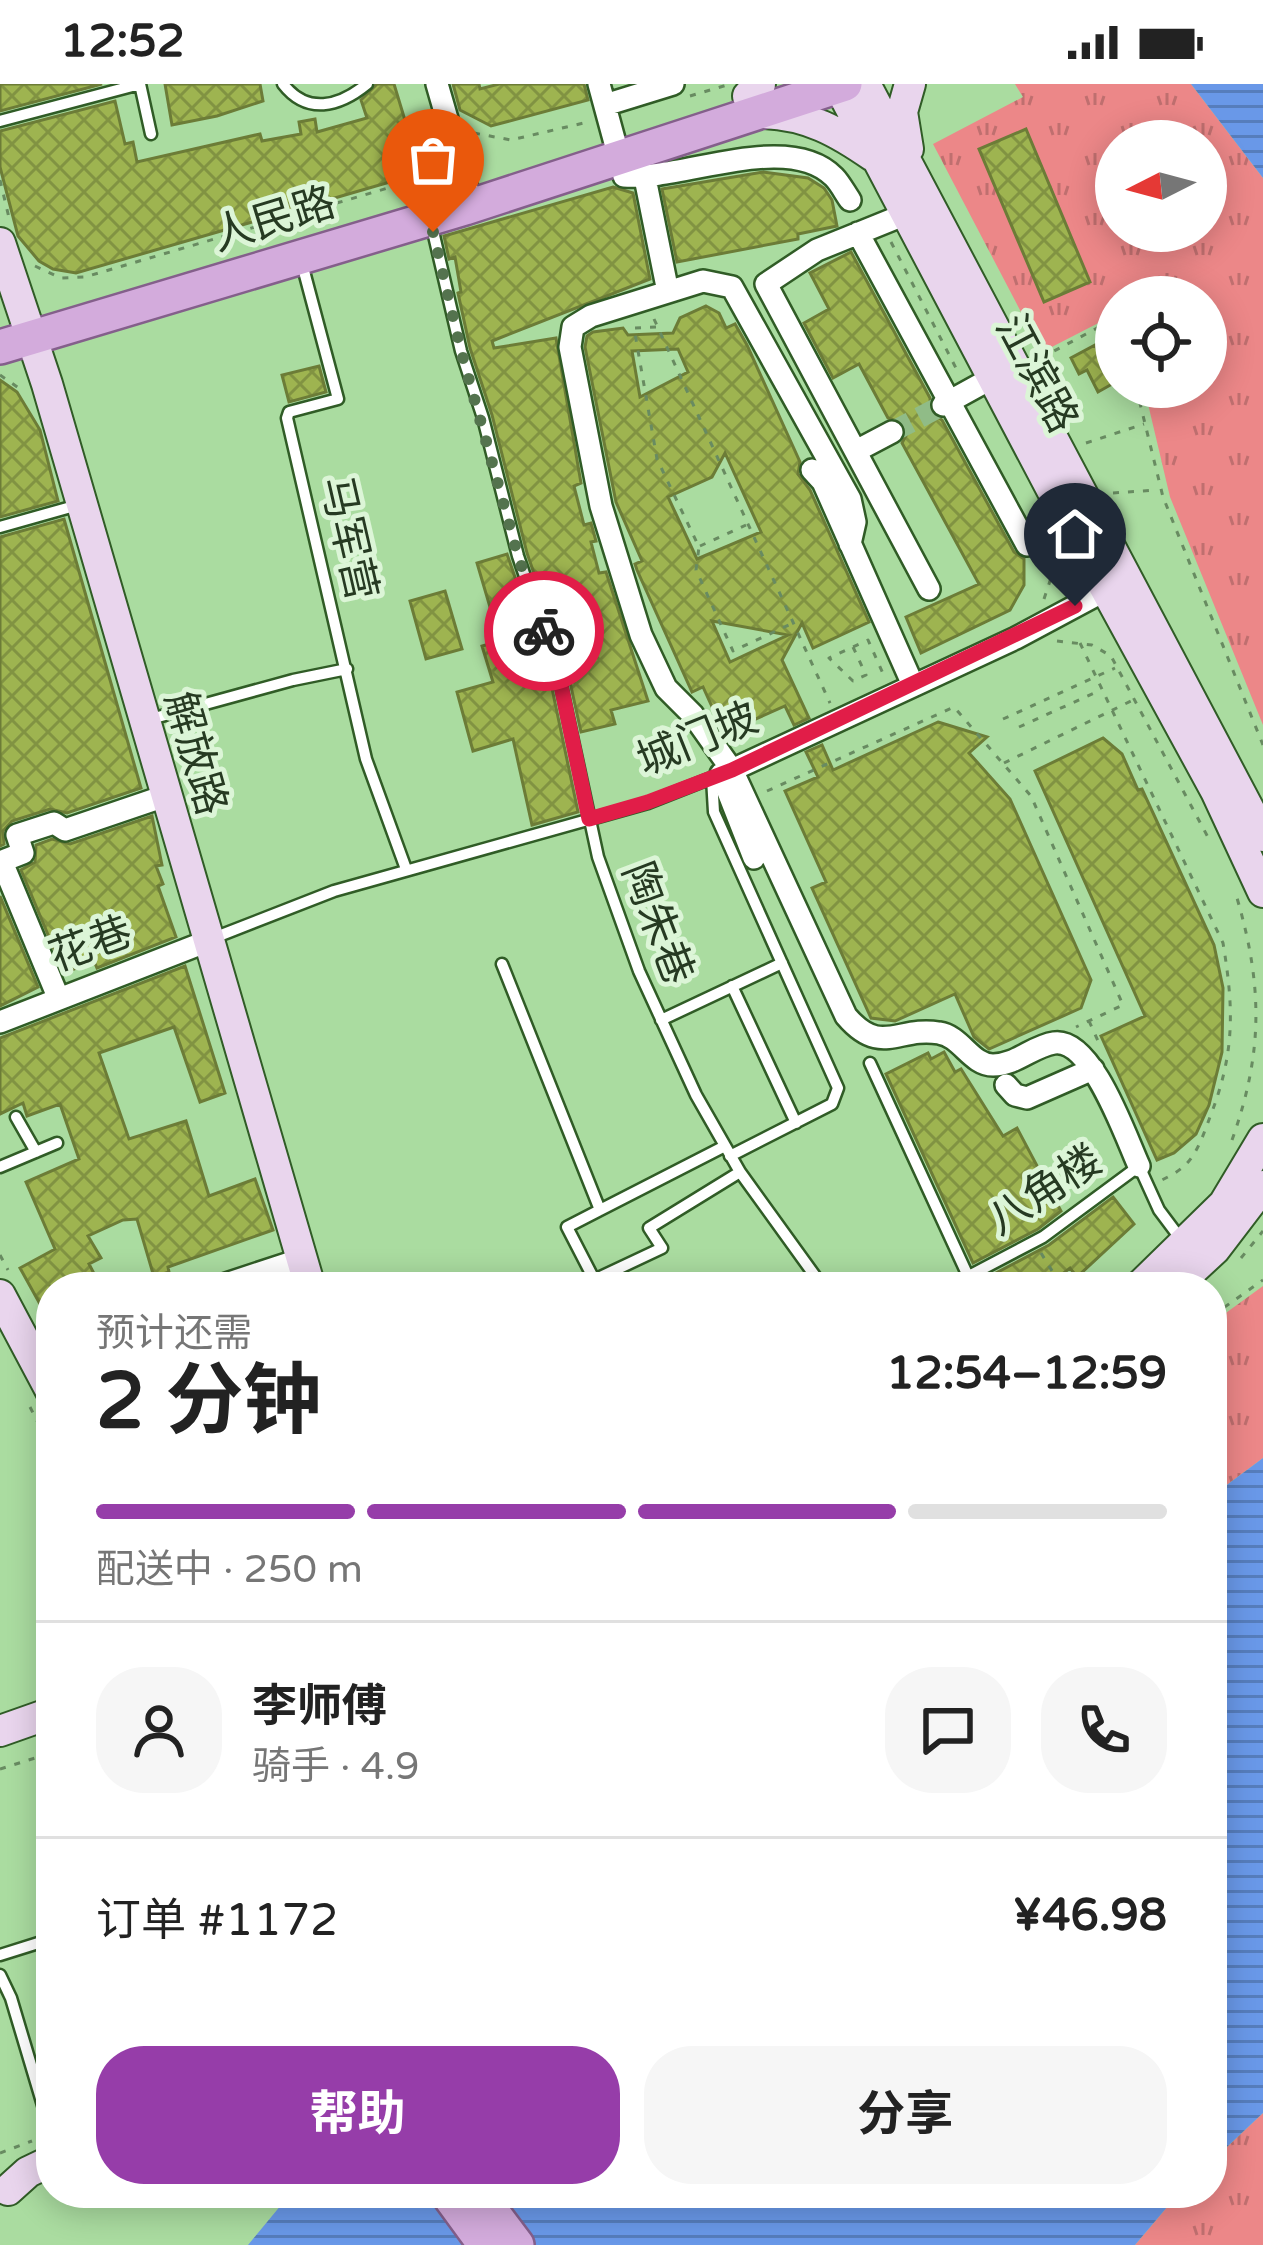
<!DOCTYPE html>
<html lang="zh">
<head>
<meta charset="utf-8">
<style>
  body { margin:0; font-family:"Varela Round","Noto Sans SC",sans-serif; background:#f6f6f6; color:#222; height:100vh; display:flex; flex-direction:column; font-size:45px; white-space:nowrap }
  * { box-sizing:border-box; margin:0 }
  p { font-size:39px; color:#767676 }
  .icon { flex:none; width:66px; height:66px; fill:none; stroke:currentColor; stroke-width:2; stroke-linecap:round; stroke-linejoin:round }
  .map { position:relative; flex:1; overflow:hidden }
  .sheet { position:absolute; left:36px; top:1188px; width:1191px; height:936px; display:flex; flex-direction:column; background:#fff; border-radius:48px; box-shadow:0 6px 30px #0003 }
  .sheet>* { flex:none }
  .needle { width:78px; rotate:264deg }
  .controls { position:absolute; left:1095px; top:36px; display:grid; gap:24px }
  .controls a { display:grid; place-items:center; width:132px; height:132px; border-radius:50%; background:#fff; box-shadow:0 6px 30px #0003; font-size:60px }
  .pin { position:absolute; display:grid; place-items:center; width:102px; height:102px; color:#fff; margin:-123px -51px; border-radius:50% 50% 50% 0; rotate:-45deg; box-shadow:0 0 12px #0007 }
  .pin .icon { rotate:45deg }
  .courier { position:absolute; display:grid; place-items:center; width:120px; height:120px; margin:-60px; border:9px solid #e11d48; border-radius:50%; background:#fff; color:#222; box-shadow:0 3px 15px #0007 }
  .headline em { font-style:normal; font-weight:700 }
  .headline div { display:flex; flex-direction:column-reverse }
  .headline { display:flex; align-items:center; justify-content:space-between; height:204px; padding:0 60px }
  h1 { font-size:78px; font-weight:700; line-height:90px }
  .bar { display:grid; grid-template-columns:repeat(4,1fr); gap:18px 12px; align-content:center; height:144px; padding:0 60px }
  .bar i { height:15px; border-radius:9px; background:#e0e0e0 }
  .bar .current { background:#963da9 }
  .bar p { grid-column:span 4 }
  .line { display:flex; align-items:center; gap:30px; padding:0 60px; border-top:3px solid #e0e0e0 }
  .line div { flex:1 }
  .round { display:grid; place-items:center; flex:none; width:126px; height:126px; border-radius:48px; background:#f6f6f6 }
  .cta { display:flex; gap:24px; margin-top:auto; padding:24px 60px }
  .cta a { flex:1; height:138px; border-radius:48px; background:#963da9; color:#fff; font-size:48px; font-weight:700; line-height:138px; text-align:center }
  .cta a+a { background:#f6f6f6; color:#222 }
  .status { display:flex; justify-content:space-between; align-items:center; height:84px; padding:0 60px; background:#fff; direction:ltr }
  .status svg { height:33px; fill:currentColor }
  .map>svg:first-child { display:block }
  .grass { fill:url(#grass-tufts); fill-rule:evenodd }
  .water { fill:url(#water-rules) }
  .building { fill:url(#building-cross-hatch); stroke:#6c7c37; stroke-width:3; fill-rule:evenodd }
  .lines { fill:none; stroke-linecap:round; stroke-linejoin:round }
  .street-tunnel { stroke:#90bc87; stroke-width:21; stroke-dasharray:21 10; stroke-linecap:butt }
  .lane-casing { stroke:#305c26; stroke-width:15 }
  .street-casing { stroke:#305c26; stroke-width:26 }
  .secondary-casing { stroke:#305c26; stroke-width:34 }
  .primary-casing { stroke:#845f8b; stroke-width:38 }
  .path { stroke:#688b61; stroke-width:3; stroke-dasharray:6 9; stroke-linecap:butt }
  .lane { stroke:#fff; stroke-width:10 }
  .street { stroke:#fff; stroke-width:21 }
  .secondary { stroke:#e9d5ed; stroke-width:30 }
  .primary { stroke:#d3abdc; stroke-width:33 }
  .done { stroke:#54734e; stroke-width:12; stroke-dasharray:0 21.6 }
  .route { stroke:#e11d48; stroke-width:15 }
  .labels { text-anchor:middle; stroke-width:10; stroke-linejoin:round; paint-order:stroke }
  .street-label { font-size:42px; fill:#263a22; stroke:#dcf5d7 }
</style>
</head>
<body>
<div class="status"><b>12:52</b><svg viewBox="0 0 49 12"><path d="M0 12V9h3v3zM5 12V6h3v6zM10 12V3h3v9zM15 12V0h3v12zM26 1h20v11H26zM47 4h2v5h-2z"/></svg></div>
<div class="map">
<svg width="1263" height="2161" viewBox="0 0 1263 2161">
  <defs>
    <pattern id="grass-tufts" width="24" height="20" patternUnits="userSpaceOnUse" patternTransform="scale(3)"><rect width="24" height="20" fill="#ec8788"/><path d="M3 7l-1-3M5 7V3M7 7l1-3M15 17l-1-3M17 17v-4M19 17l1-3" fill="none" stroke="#bf6f6f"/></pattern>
    <pattern id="water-rules" width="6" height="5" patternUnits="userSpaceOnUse" patternTransform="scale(3)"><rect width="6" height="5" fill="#6998e8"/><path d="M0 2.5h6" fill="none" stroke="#567dbc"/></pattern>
    <pattern id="building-cross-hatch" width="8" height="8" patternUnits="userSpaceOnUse" patternTransform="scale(3)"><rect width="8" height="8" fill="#9eb450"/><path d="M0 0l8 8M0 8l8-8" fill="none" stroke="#819342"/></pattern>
  </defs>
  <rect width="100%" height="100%" fill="#aadca0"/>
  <!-- grass -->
  <path class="grass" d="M1015,0H1191L1263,94V641L1170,413L1144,303H1206V213H1116V230L1042,268L933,60L1023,13ZM1116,57H1206V147H1116Z
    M1263,1202V1374L1212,1412V1239Z
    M1263,2029V2161H1135L1179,2109H1212V2077Z"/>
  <!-- water -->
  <path class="water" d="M1191,0H1263V94Z
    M1263,1374V2029L1212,2077V1412Z
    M291,2109H1179L1135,2161H248Z"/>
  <!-- building -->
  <path class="building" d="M0,0H102L0,27Z
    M165,0H260L263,17L217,32L172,41Z
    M377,0H394L421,89L76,189L53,185L39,177L18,152L0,83V47L115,17L125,60L133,58L137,78L260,50L262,57L301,50L299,38L315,35L317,48L367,34L361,16Z
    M453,0H479L480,5L499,0H584L588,16L491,42L460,26Z
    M1026,45L1090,198L1044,218L979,65Z
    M763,88L808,94L824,104L832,116L837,142L798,150V155L677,178L662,105Z
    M613,103L633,109L650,195L492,257L494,264L556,254L581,399L574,402L584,441L591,439L596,457L591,458L599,489L606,488L648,617L611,626L615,640L581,648L568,589L527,469L492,331L470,264L458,209L461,208L455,173L449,175L444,152Z
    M851,168L930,314L931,329L942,336L1014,468L1024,475V501L1010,526L921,569L906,533L979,500L902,359L907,350L905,340L888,334L859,280L833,294L804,239L829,225L810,189Z
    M706,222L719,229L726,244L735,240L747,261L800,378L798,390L810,406L869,538L813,564L802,539L782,576L809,634L794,641L785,622L724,649L703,603L692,608L637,486L635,480L642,477L616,418L585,263L587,252L593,248L623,244L628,251L673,249L680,234ZM678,265L688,288L640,313L632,267ZM725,369L761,448L697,475L668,413L712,393ZM712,537L788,551L730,578Z
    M1095,261L1114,299L1098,308L1087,286L1079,290L1071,274Z
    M319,282L326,308L289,318L282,291Z
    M0,296L17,308L40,346L58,417L0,433Z
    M64,435L141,704L67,729L50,725L12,737L3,747L4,760L0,762V453Z
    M507,470L550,595L578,728L532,741L513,655L473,667L457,608L493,598L482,562L500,557L477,479Z
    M445,507L462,565L426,575L410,517Z
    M938,638L987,653L969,669L1010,715L1091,896L1081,924L989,965L974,953L955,910L895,937L871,934L812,804L826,798L785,707L818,693L806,668L822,661L833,686Z
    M1103,654L1122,670L1138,706L1142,705L1214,861L1223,904L1222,968L1209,1021L1196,1050L1174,1069L1157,1076L1101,952L1145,932L1035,687Z
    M152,732L162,781L156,782L163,800L158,802L176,853L97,884L94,877L64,889L21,786L35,778L36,761L52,755L70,760Z
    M0,812L38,903L0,922Z
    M185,882L225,1009L200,1018L174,943L99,969L129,1055L186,1037L209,1112L255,1095L273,1146L168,1183L169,1188L154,1193L137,1135L123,1136L88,1152L101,1174L89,1180L101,1203H51V1240L20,1184L55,1165L26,1098L79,1075L60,1020L27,1032L23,1019L0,1030V954Z
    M944,968L955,988L961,985L1003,1052L1017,1044L1061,1127L1038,1145L973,1179L886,990L928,969L931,975Z
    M1113,1113L1134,1140L1077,1193L1070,1184L1046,1203H982L979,1198L1049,1161Z"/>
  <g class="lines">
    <!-- street-tunnel -->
    <path class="street-tunnel" d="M892,348L943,321"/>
    <defs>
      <path id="lane" d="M140,0L151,50
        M283,0C307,31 339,23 367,0
        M0,37L140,0
        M425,113L461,267L483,334L518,472L559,592L598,773L639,887L696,1011L740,1088L823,1203
        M301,176L338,315L289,328L287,334L366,675L406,785
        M0,443L78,421
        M147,636L293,596L347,585
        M712,694L714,728L838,1004L832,1020L730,1072
        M211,855L334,807L648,719L724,689
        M502,880L600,1126L725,1062
        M732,902L796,1039
        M661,936L782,879
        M870,979L968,1192
        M16,1033L36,1068
        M0,1083L57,1059
        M594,1196L662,1164L649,1144L740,1088
        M598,1203L567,1143L600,1126
        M948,1203L1043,1153L1139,1082L1159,1126L1183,1158
        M0,1871L51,1855
        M0,1891L11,1914L51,2048"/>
      <path id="street" d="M437,0L472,122
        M599,0L624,92C681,97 788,46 834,93C840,99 845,109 850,116
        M605,21L673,0
        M645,94L668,208
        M906,130L817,166L766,200L929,505
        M858,149L1027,461
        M943,321L992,294
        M856,367L892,348
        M812,386L823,398L913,601
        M850,460L855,438L850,415L732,203L703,197L591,232L573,243L570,263L601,422L641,551L666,604L693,631L732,686L846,932C881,973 898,942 939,949C961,952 971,981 993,981C1016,981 1033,962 1054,959C1092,953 1126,1054 1139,1082
        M732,686L1016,554L1115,501
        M721,690L754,774
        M0,778L23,769L17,751L54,739L65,746L165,712
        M2,778L58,913
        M0,938L208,857
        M1006,1001L1015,1011L1027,1014L1093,985
        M217,1203L302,1175"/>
      <path id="secondary" d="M838,0L1061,423L1216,707L1263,808
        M865,0L1263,752
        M748,12L760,0
        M764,29C808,31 837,47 873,72
        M908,65L902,28L910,0
        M0,159L47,300L310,1203
        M1139,1203L1224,1120L1263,1055
        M1174,1203L1215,1165L1263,1102
        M0,1211L51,1307
        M0,1647L51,1629
        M8,2106L28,2088L51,2077"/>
      <path id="primary" d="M0,263L465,124L845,0
        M447,2109L485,2161
        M478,2109L517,2161"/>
    </defs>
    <!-- lane casing -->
    <use href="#lane" class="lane-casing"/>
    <!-- street casing -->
    <use href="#street" class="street-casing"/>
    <!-- secondary casing -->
    <use href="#secondary" class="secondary-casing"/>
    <!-- primary casing -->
    <use href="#primary" class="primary-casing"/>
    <!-- path -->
    <path class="path" d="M690,12L727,1
      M474,49L511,56L588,38
      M0,96L10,138
      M891,158L958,288
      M35,182L61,194L85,193L439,89
      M654,235L830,619
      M656,243L634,244L657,375L699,463L696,486L733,567L791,540
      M1041,274L1116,234
      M0,291L23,307
      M1136,303L1163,413L1263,661
      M1086,359L1144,340
      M1113,409L1157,406
      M700,462L746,441
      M1044,515L1054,485L1049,461
      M1057,557L1092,561L1111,572L1210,757
      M1080,559L1223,859C1234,925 1235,969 1210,1033C1204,1049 1197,1071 1184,1082C1178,1088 1168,1093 1160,1097
      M853,563L866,591L853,597L829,574L868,556L885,594
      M1003,635L1115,584
      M1019,643L1101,606
      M1004,679L1131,617
      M767,707L954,623L1031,712L1123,921L1076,943
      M1089,937L1098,957
      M1232,1056C1263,969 1263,903 1237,814
      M1041,1169L1062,1203
      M0,1171L8,1186
      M1241,1174L1263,1147
      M1103,1203L1115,1192
      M1212,1232L1263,1196
      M30,1323L51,1364
      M0,1685L51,1669
      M0,2069L32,2057"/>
    <!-- lane -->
    <use href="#lane" class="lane"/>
    <!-- street -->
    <use href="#street" class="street"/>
    <!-- secondary -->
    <use href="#secondary" class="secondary"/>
    <!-- primary -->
    <use href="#primary" class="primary"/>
  </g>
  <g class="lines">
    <!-- done -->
    <path class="done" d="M433,148L461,267L518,472L544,547"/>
    <!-- route -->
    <path class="route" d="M544,547L559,592L589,735L648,718L732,686L1075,522"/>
  </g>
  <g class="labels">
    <!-- street labels -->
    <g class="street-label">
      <text transform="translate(273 134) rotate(-17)" y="15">人民路</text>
      <text transform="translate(1038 289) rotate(62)" y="15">江滨路</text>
      <text transform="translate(350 454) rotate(77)" y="15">马军营</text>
      <text transform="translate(697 654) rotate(-22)" y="15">城门坡</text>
      <text transform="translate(197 669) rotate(74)" y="15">解放路</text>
      <text transform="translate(659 839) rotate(69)" y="15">陶朱巷</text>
      <text transform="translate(90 859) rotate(-20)" y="15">花巷</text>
      <text transform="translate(1044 1105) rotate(-33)" y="15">八角楼</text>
    </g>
  </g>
</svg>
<div class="controls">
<a><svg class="needle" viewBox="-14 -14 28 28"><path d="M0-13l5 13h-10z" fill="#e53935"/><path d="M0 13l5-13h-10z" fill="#767676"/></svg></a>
<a><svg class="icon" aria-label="locate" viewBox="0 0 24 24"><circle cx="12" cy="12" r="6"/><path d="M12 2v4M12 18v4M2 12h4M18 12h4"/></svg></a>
</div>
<div class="pin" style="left:433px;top:148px;background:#ea580c"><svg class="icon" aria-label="bag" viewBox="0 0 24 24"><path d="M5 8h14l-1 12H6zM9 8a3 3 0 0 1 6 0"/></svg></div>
<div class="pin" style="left:1075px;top:522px;background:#1f2937"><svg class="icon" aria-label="home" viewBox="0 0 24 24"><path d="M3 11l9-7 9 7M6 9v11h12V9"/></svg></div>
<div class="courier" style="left:544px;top:547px"><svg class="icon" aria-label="bike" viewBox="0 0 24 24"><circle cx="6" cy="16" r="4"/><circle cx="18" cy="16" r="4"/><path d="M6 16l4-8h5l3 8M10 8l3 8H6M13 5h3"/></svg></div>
<section class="sheet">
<div class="headline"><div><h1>2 分钟</h1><p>预计还需</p></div><em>12:54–12:59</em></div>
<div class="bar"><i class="current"></i><i class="current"></i><i class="current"></i><i></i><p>配送中 · 250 m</p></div>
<div class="line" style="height:216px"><a class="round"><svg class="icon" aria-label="person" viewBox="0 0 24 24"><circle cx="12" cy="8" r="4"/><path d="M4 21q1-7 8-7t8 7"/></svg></a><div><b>李师傅</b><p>骑手 · 4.9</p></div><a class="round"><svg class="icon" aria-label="chat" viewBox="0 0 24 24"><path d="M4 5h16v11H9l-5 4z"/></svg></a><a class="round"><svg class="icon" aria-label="phone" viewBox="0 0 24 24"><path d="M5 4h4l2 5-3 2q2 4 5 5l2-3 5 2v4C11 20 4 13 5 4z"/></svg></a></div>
<div class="line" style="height:156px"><div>订单 #1172</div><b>¥46.98</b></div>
<div class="cta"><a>帮助</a><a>分享</a></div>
</section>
</div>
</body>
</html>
